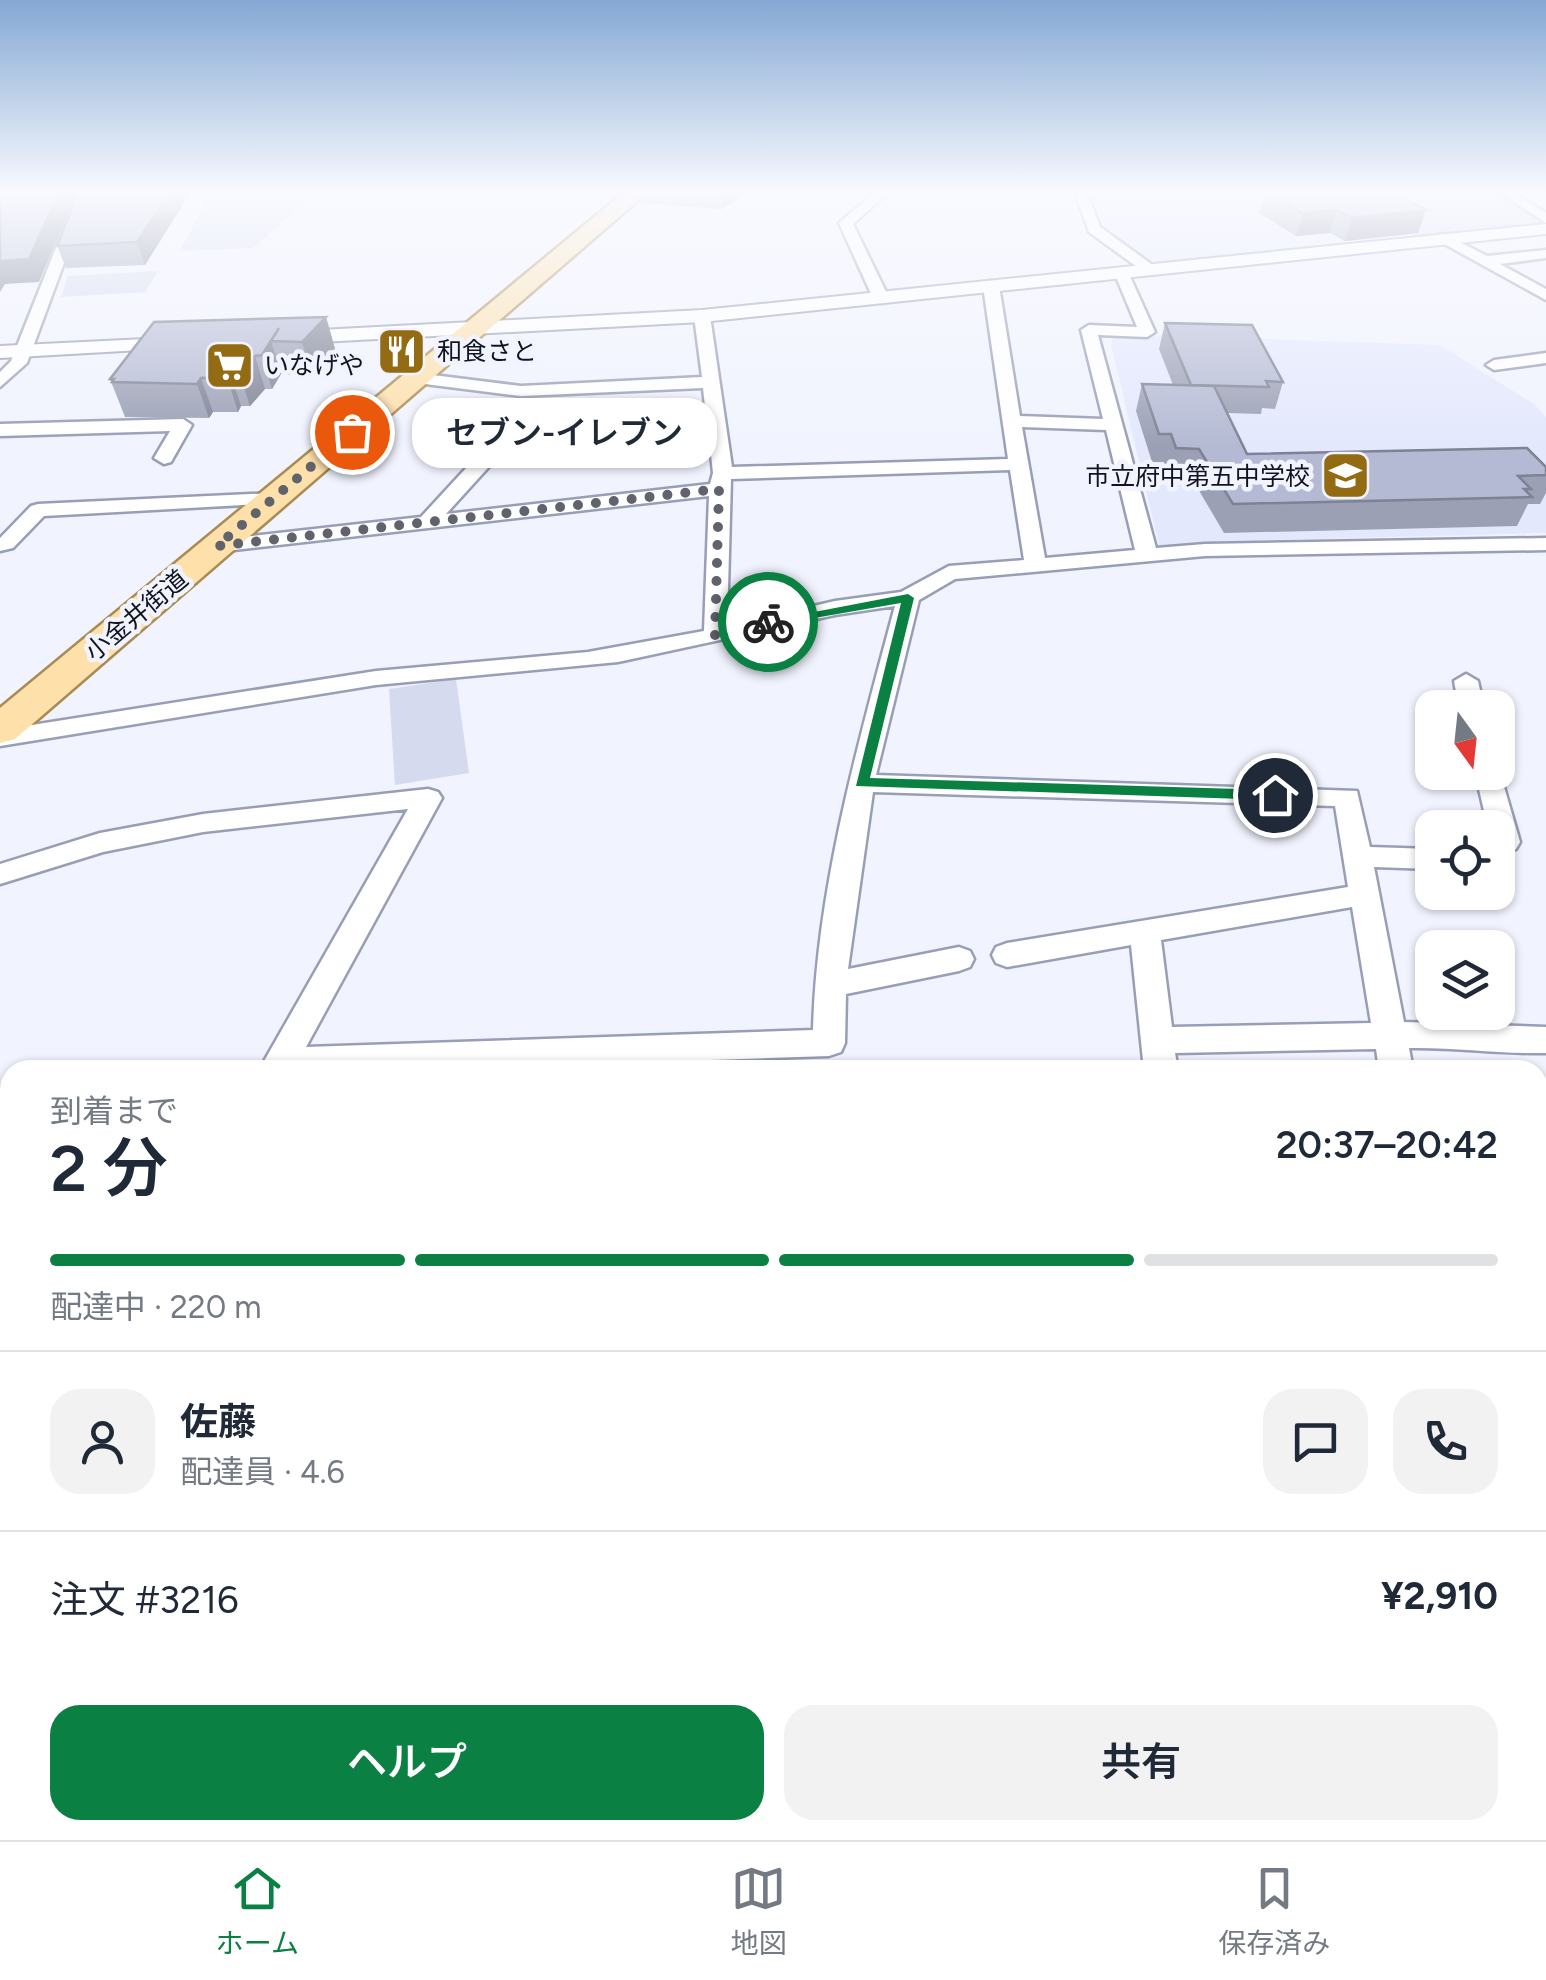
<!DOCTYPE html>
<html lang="ja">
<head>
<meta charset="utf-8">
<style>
  body { margin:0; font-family:Figtree,"Noto Sans JP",sans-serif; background:#f2f2f3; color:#1f2937; height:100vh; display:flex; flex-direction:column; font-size:38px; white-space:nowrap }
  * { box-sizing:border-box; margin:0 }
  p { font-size:32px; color:#747a83 }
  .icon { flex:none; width:55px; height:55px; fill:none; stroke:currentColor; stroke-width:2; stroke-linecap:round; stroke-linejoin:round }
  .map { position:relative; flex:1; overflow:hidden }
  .drawer { position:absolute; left:0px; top:1060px; width:1548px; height:780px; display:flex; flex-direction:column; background:#fff; border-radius:30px 30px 0 0; box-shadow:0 2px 8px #0004 }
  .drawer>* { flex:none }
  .needle { width:65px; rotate:165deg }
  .tools { position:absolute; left:1415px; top:690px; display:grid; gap:20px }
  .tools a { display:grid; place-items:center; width:100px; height:100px; border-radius:20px; background:#fff; box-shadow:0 2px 8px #0004; font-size:50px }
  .pin { position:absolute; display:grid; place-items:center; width:85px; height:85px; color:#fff; margin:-42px; border:5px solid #fff; border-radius:50%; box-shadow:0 2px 10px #0007 }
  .courier { position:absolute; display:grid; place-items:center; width:100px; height:100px; margin:-50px; border:8px solid #0b8043; border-radius:50%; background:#fff; color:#222; box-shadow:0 2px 12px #0007 }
  .bubble { position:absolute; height:70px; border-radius:30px; background:#fff; box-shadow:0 2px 8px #0004; font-size:32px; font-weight:600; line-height:70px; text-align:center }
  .overview em { font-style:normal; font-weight:600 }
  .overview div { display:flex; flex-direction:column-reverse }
  .overview { display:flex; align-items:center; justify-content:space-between; height:170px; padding:0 50px }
  h1 { font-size:65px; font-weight:600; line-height:75px }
  .bar { display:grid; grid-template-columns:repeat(4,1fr); gap:15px 10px; align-content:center; height:120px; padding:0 50px }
  .bar i { height:12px; border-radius:8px; background:#e0e1e3 }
  .bar .current { background:#0b8043 }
  .bar p { grid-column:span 4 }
  .line { display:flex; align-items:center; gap:25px; padding:0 50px; border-top:2px solid #e0e1e3 }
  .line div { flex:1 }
  .round { display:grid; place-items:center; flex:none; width:105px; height:105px; border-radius:30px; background:#f2f2f3 }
  .action { display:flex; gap:20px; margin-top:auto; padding:20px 50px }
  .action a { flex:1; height:115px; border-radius:30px; background:#0b8043; color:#fff; font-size:40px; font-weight:600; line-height:115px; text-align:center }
  .action a+a { background:#f2f2f3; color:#1f2937 }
  .tabs { display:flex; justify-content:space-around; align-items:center; height:140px; border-top:2px solid #e0e1e3; background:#fff; font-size:28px; color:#747a83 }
  .tabs a { display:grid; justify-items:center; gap:5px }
  .tabs .current { color:#0b8043 }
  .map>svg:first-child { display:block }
  .built { fill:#e4e8fd }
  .green { fill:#d5daee }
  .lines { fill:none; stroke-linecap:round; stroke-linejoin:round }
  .minor-casing { stroke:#989eb6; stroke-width:5 }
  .tertiary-casing { stroke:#989eb6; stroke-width:4 }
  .primary-casing { stroke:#a98b54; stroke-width:5 }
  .minor { fill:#fff; fill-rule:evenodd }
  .tertiary { fill:#fff; fill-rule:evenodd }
  .primary { fill:#fde0aa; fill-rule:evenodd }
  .wall { fill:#9ba0b5 }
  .shaded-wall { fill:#7e8294 }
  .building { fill:#b4bad3; stroke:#7e8294; stroke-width:2.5 }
  .route { fill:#0b8043 }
  .done { stroke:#60626c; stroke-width:10; stroke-dasharray:0 18 }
  .labels { text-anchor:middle; stroke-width:9; stroke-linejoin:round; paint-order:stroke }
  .far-poi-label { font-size:25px; fill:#12141d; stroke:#f1f3fe; text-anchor:start }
  .far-street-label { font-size:25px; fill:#12141d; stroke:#f1f3fe }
</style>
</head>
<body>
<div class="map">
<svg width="1546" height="1840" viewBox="0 0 1546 1840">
  <rect width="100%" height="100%" fill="#f1f3fe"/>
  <!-- built -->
  <path class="built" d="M1087,190H1347L1418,237L1156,263L1105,229Z
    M1113,334L1440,345L1534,404L1546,417V533L1270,540L1160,549L1111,345Z"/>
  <!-- green -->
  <path class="green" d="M212,190H319L253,248L180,251Z
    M1350,190H1500L1546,218V225L1421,237Z
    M158,271L145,292L61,297L68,276Z
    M456,679L469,773L395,785L389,689Z"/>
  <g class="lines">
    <defs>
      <path id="minor" d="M79,190H91L27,363L0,387V372L11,361Z
        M878,190H891L853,224L889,298L881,303L873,298L839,223Z
        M1074,190H1086L1100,227L1154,266V272H1144L1089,232Z
        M1496,190H1510L1546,213V223Z
        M1444,234L1487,256L1546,250V258L1500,264L1546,289V300L1439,241V235Z
        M1121,268L1128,272L1155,332L1147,337L1098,335L1156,548L1205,544L1546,538V550L1205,556L955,579L919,600L876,775L1357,791L1370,847L1432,849V869L1374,867L1404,1022L1546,1027V1053C1499,1054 1455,1047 1409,1048L1413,1070H1379L1376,1049L1175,1053L1178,1070H1144L1131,945L1007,967L996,963L992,955L996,947L1007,943L1348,887L1335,806L873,792L848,969L959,947L970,951L974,959L970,967L959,971L846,994L845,1043L841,1052L829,1056L415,1070H259L408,809L203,832L103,852L0,884V864L100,833L203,814L428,789L438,792L442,798L306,1047L813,1030C817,887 858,744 895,606L835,615L618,662L376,685L0,746V730L376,671L588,652L704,631L709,496L217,552L206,546L217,540L421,517L480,453L500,420L706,416L703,388L521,396L417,383L408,378L417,373L521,386L702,377L694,316L702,311L710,316L732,467L1008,459L983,286L991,281L999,286L1020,416L1103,419L1081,330L1089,325L1137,327L1114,272ZM708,427L713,473L710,484L446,514L495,460L512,429ZM1022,427L1106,430L1135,550L1045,558ZM1010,470L1024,560L949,566L901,592L835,601L727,626L731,479ZM1352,907L1371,1023L1172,1027L1161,940Z
        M1546,353V363L1494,370L1486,365L1494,360Z
        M183,419L192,425L171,462L164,464L154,458L170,431L0,436V424Z
        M274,493L284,499L281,503L44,516L13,548L0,551V538L31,506L38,504Z
        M1466,674L1478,681L1484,708H1459L1454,681Z
        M1498,766L1520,842L1516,849L1498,855V828H1488L1475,772H1498Z
        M0,1188H10V1220H0Z
        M0,1491H10V1535H0Z
        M10,1705V1780L0,1784V1710Z
        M448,1830H500L501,1840H449Z
        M1016,1830H1068L1070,1840H1018Z"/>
      <path id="tertiary" d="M1546,224V234L702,322L282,344L272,338L282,332L702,310Z
        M187,337L197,343L194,347L0,358V346Z"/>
      <path id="primary" d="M627,190H650L15,739L0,743V708Z
        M1546,1586V1672L1538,1675V1590Z
        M1546,1733V1825L1541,1840H1450L1454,1830H1538V1737Z
        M1327,1830H1420L1416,1840H1323Z"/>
    </defs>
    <!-- minor casing -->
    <use href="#minor" class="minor-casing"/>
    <!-- tertiary casing -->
    <use href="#tertiary" class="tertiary-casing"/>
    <!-- primary casing -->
    <use href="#primary" class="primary-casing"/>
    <!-- minor -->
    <use href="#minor" class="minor"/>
    <!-- tertiary -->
    <use href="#tertiary" class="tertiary"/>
    <!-- primary -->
    <use href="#primary" class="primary"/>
  </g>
  <!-- wall -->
  <path class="wall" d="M79,190H192L145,265L66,268L57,246Z
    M640,190H752L722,209L641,203Z
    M1269,190H1388L1426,210L1418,233L1345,241L1330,233L1296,236L1259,213L1265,191H1271Z
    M326,317L335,349L311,375L281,374L272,389H265L250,406H241L238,412H213L209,418L125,417L110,379Z
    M1165,323L1283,382L1275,409L1262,408L1261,414L1227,413L1247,454L1546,467V493L1540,504H1528L1517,526L1224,533L1191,477L1169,476L1164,462H1152L1136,411L1142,384L1173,385L1159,349Z
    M1546,1118V1226L1538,1198V1128Z"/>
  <!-- shaded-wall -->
  <path class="shaded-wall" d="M60,190H78L39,282L5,284L0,292V261Z
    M172,190H192L145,265L137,242Z
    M722,190H752L722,209Z
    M1337,210L1330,233L1296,236L1303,213Z
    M1426,210L1418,233L1345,241L1352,218Z
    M326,317L335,349L311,375L302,342Z
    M279,328L271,341L281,374L272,389L262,355Z
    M255,356L265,389L250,406L239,372Z
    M230,372L241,406L238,412L227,377Z
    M201,378L213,412L209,418L197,384Z"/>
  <!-- building -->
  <path class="building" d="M0,190H60L29,259L0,261Z
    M79,190H172L137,242L57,246Z
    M1283,190H1388L1426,210L1352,218L1337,210L1303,213L1265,191Z
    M326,317L302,342L271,341L279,328L262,355L255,356L239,372H230L227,377L201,378L197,384L112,382L114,379H110L154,322Z
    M1165,323L1252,325L1283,382L1266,381L1269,387L1191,385Z
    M1142,384L1214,386L1247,454L1527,448L1546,467V475L1518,476L1531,489H1524L1532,497L1233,504L1199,449L1176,448L1171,434H1159Z"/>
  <!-- sky -->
  <linearGradient id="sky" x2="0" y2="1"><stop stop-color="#85a8d4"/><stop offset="0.43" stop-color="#f9faff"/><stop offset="1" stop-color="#f9faff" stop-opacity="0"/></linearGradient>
  <rect width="1546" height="447" fill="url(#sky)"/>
  <!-- route -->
  <path class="route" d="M908,594L914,598L870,778L1275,790L1283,795L1275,800L856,786L901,603L768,626L762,622Z"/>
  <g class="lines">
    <!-- done -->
    <path class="done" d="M352,432L217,546L719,489L715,636L768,622"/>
  </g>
  <!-- icons -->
  <defs>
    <symbol id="restaurant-square" viewBox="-11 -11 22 22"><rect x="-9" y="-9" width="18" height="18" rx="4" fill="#926b13" stroke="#f1f3fe"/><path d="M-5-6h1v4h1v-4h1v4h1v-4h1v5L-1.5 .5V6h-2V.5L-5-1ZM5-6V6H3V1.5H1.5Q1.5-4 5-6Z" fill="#fff"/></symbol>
    <symbol id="supermarket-square" viewBox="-11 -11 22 22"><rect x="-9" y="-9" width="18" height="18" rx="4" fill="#926b13" stroke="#f1f3fe"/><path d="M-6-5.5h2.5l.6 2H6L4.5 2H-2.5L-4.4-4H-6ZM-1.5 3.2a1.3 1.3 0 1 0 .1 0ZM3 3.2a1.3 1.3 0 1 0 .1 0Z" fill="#fff"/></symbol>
    <symbol id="school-square" viewBox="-11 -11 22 22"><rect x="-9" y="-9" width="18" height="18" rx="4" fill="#926b13" stroke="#f1f3fe"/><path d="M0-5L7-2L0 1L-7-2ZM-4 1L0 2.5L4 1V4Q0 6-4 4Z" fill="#fff"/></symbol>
  </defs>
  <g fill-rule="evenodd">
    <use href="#restaurant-square" x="374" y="324" width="55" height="55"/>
    <use href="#supermarket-square" x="202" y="338" width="55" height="55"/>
    <use href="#school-square" x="1318" y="448" width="55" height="55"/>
  </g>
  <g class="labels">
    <!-- far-poi labels -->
    <g class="far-poi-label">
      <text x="437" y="360">和食さと</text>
      <text x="264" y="374">いなげや</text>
      <text x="1310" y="485" text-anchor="end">市立府中第五中学校</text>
    </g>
    <!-- far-street labels -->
    <g class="far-street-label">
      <text transform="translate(136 615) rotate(-40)" y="9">小金井街道</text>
    </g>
  </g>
</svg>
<div class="tools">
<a><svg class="needle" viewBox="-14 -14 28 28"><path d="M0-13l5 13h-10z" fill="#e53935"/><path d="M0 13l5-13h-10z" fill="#747a83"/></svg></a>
<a><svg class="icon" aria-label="locate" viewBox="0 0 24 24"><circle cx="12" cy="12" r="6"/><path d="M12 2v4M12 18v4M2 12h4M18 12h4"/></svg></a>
<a><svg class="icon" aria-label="layers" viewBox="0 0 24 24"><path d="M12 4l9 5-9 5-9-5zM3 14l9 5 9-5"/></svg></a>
</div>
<div class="pin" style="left:352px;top:432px;background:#ea580c"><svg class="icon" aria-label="bag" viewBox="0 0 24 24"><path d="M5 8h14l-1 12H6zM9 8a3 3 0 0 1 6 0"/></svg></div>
<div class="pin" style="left:1275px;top:795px;background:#1f2937"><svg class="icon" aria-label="home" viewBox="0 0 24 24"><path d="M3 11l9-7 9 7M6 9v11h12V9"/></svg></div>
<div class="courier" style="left:768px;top:622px"><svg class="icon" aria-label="bike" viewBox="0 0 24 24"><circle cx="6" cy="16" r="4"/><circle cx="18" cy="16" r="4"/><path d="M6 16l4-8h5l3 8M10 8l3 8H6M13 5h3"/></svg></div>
<div class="bubble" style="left:412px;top:398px;width:305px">セブン-イレブン</div>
<section class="drawer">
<div class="overview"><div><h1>2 分</h1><p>到着まで</p></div><em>20:37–20:42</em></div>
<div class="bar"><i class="current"></i><i class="current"></i><i class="current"></i><i></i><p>配達中 · 220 m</p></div>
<div class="line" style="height:180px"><a class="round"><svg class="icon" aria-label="person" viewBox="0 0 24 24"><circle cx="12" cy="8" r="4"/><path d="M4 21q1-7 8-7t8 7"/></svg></a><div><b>佐藤</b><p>配達員 · 4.6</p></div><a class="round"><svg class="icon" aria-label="chat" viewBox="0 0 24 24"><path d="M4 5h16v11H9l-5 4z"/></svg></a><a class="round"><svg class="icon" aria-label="phone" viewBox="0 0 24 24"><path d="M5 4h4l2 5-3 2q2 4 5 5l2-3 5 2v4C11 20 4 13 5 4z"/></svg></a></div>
<div class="line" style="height:130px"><div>注文 #3216</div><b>¥2,910</b></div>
<div class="action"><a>ヘルプ</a><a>共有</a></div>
</section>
</div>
<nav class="tabs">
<a class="current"><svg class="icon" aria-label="home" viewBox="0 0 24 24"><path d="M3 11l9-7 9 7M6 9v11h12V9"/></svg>ホーム</a>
<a><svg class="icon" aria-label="map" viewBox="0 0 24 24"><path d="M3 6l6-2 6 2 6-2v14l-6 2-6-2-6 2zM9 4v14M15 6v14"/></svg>地図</a>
<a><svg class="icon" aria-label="saved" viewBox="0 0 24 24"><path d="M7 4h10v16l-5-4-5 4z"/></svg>保存済み</a>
</nav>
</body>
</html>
